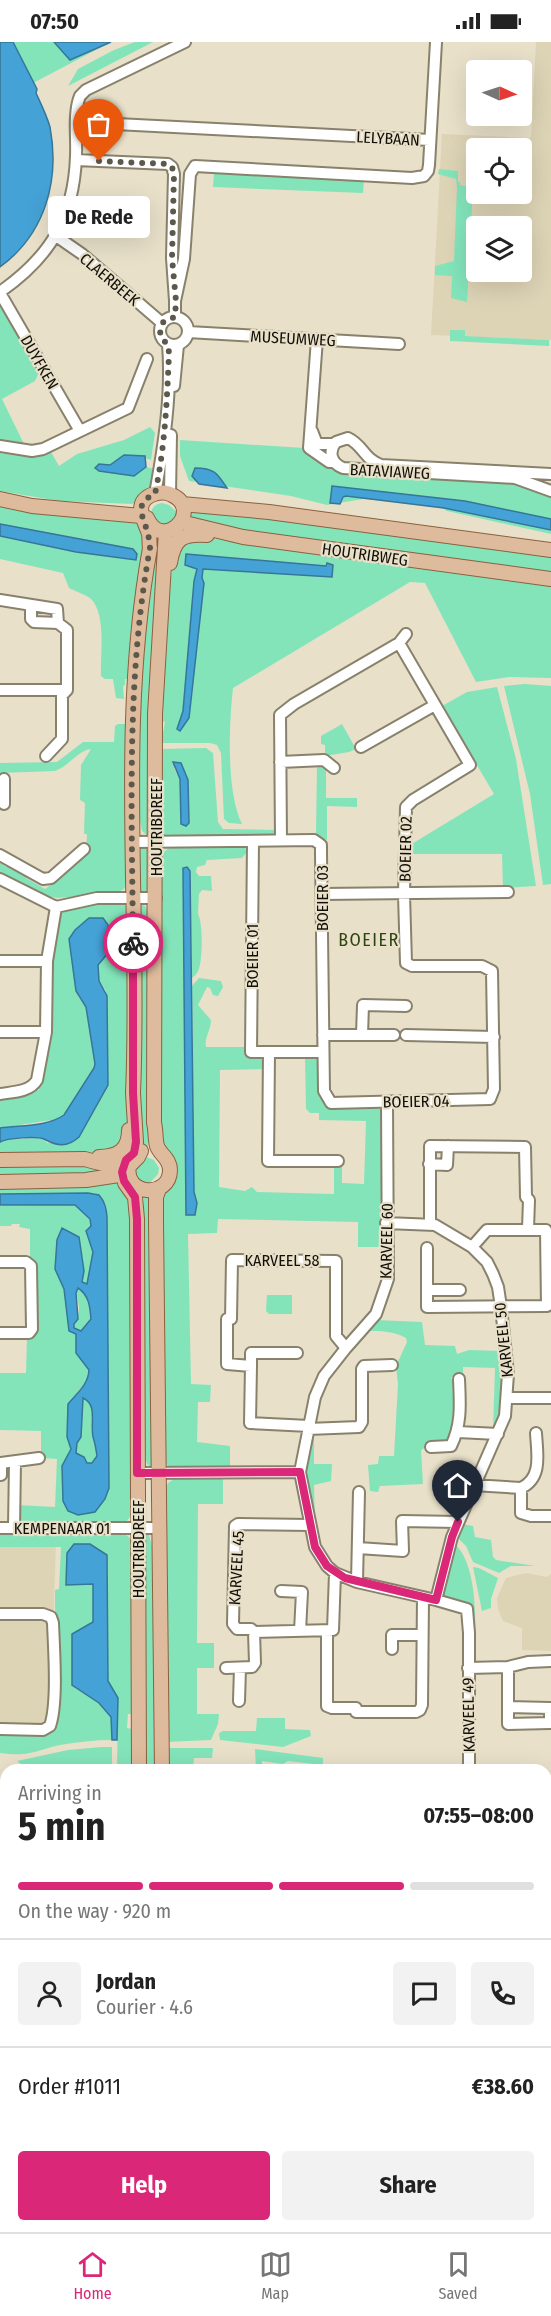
<!DOCTYPE html>
<html lang="en">
<head>
<meta charset="utf-8">
<style>
  body { margin:0; font-family:"Fira Sans Condensed",sans-serif; background:#f2f2f2; color:#222; height:100vh; display:flex; flex-direction:column; font-size:22px; white-space:nowrap }
  * { box-sizing:border-box; margin:0 }
  p { font-size:20px; color:#767676 }
  .icon { flex:none; width:33px; height:33px; fill:none; stroke:currentColor; stroke-width:2; stroke-linecap:round; stroke-linejoin:round }
  .map { position:relative; flex:1; overflow:hidden }
  .sheet { position:absolute; left:0px; top:1722px; width:552px; height:468px; display:flex; flex-direction:column; background:#fff; border-radius:18px 18px 0 0; box-shadow:0 6px 24px #0002 }
  .sheet>* { flex:none }
  .needle { width:39px; rotate:93deg }
  .fabs { position:absolute; left:466px; top:18px; display:grid; gap:12px }
  .fabs a { display:grid; place-items:center; width:66px; height:66px; border-radius:6px; background:#fff; box-shadow:0 6px 24px #0002; font-size:30px }
  .pin { position:absolute; display:grid; place-items:center; width:51px; height:51px; color:#fff; margin:-62px -26px; border-radius:50% 50% 50% 0; rotate:-45deg; box-shadow:0 0 6px #0007 }
  .pin .icon { rotate:45deg }
  .courier { position:absolute; display:grid; place-items:center; width:60px; height:60px; margin:-30px; border:4px solid #db2777; border-radius:50%; background:#fff; color:#222; box-shadow:0 2px 8px #0007 }
  .bubble { position:absolute; height:42px; border-radius:6px; background:#fff; box-shadow:0 6px 24px #0002; font-size:20px; font-weight:700; line-height:42px; text-align:center }
  .head em { font-style:normal; font-weight:700 }
  .head div { display:flex; flex-direction:column-reverse }
  .head { display:flex; align-items:center; justify-content:space-between; height:102px; padding:0 18px }
  h1 { font-size:39px; font-weight:700; line-height:45px }
  .bar { display:grid; grid-template-columns:repeat(4,1fr); gap:9px 6px; align-content:center; height:72px; padding:0 18px }
  .bar i { height:8px; border-radius:4px; background:#e0e0e0 }
  .bar .on { background:#db2777 }
  .bar p { grid-column:span 4 }
  .line { display:flex; align-items:center; gap:15px; padding:0 18px; border-top:2px solid #e0e0e0 }
  .line div { flex:1 }
  .round { display:grid; place-items:center; flex:none; width:63px; height:63px; border-radius:6px; background:#f2f2f2 }
  .cta { display:flex; gap:12px; margin-top:auto; padding:12px 18px }
  .cta a { flex:1; height:69px; border-radius:6px; background:#db2777; color:#fff; font-size:24px; font-weight:700; line-height:69px; text-align:center }
  .cta a+a { background:#f2f2f2; color:#222 }
  .status { display:flex; justify-content:space-between; align-items:center; height:42px; padding:0 30px; background:#fff; direction:ltr }
  .status svg { height:16px; fill:currentColor }
  .dock { display:flex; justify-content:space-around; align-items:center; height:84px; border-top:2px solid #e0e0e0; background:#fff; font-size:16px; color:#767676 }
  .dock a { display:grid; justify-items:center; gap:3px }
  .dock .on { color:#db2777 }
  .map>svg:first-child { display:block }
  .built { fill:#ddd3b5; fill-rule:evenodd }
  .green { fill:#83e4ba; fill-rule:evenodd }
  .water { fill:#45a2d6; stroke:#367698; stroke-width:1.5; fill-rule:evenodd }
  .lines { fill:none; stroke-linecap:round; stroke-linejoin:round }
  .minor-casing { stroke:#88816c; stroke-width:14 }
  .major-casing { stroke:#8a613f; stroke-width:16 }
  .minor { stroke:#fff; stroke-width:10 }
  .major { stroke:#dfbb9d; stroke-width:14 }
  .done { stroke:#5d584c; stroke-width:6; stroke-dasharray:0 10.8 }
  .route { stroke:#db2777; stroke-width:8 }
  .labels { text-anchor:middle; stroke-width:4.5; stroke-linejoin:round; paint-order:stroke }
  .street-label { font-size:16px; fill:#120f08; stroke:#e8e0c9 }
  .neighbourhood-label { font-size:18px; letter-spacing:1.5px; fill:#2e4512; stroke:#e8e0c9 }
</style>
</head>
<body>
<div class="status"><b>07:50</b><svg viewBox="0 0 49 12"><path d="M0 12V9h3v3zM5 12V6h3v6zM10 12V3h3v9zM15 12V0h3v12zM26 1h20v11H26zM47 4h2v5h-2z"/></svg></div>
<div class="map">
<svg width="551" height="2190" viewBox="0 0 551 2190">
  <rect width="100%" height="100%" fill="#e8e0c9"/>
  <!-- built -->
  <path class="built" d="M536,0H551V298L431,293L442,92L531,96ZM477,106H522V152H477ZM477,184H522V230H477Z
    M56,1498L50,1685H0V1499Z
    M526,1531L547,1535L551,1532V1609L522,1608V1586L503,1579L498,1567L497,1556L506,1536Z"/>
  <!-- green -->
  <path class="green" d="M0,0H111L35,40L31,46Z
    M135,0H153L68,44L78,27L114,8Z
    M439,127L458,129V140H460V143L473,146L467,260L451,256L452,234L435,233V224L454,219L457,145L456,137L438,132Z
    M214,130L364,137L363,151L213,145Z
    M4,264L41,326L35,339L2,357L24,402L0,399V266Z
    M450,288H465V294L549,298V304L450,299Z
    M150,385L155,391L151,418C134,412 125,413 110,423L99,422L134,434L146,425L155,427L153,445L137,460L132,462L59,459L0,449V411L29,415L51,410L59,424L77,412L124,398Z
    M180,398L304,406L330,426L518,440L551,453V492L447,469L435,461L363,457L327,463L291,454L189,439L180,414Z
    M0,459L135,478L142,485L145,496L127,637H125V643L123,644L124,657L116,656L113,637H105L101,634C100,613 107,571 90,556C84,552 75,549 69,546L63,531L0,517V494L76,510L136,518L133,507L0,482Z
    M162,461L169,463L179,472L176,480L161,484L151,473C151,466 155,462 162,461Z
    M216,470L551,512V532L227,488L187,478L188,471Z
    M158,493L163,494L147,793L142,789L140,778L138,689L149,531Z
    M200,495L551,541V636L509,635L476,640L425,541L410,540L233,646C229,682 226,750 242,782L229,781L224,777L221,711L217,703L210,701H161L165,680L162,679C161,623 167,567 174,512L177,504ZM190,523L326,524L331,535L203,526L202,536L204,541L189,676L185,683H178L182,678L183,669L194,539L197,525Z
    M525,642L551,644V842L543,843L530,752L504,644Z
    M497,645L516,717L536,844L503,846L502,812H410V803L494,752L442,664L467,650Z
    M118,682H125L127,693L128,839L124,847L116,851L58,856L40,853L0,830V821L6,825L9,821L27,831L26,836L45,847L61,835L59,830L86,812L87,792H84L85,761L80,758L81,723L91,707C77,709 69,724 55,729L0,731V721L57,720L83,700H114L115,684Z
    M342,682L356,707L349,710L325,714V703L321,702V694Z
    M206,706L213,711L218,780L223,787L276,788V792L166,795L160,790L158,707ZM182,725L188,738L189,781H181L180,737L174,726Z
    M317,722H326V756H357V765L327,764V798L316,793Z
    M174,804H245L246,811L242,816L207,818L205,823L197,825L196,830L199,834H211L212,849L202,848L199,852L198,872C203,881 203,919 198,929C197,932 194,934 192,936L190,830L183,826L186,1172L197,1162L194,1150L192,944L199,936L221,939L223,945L218,954L213,953L210,946L207,945L198,963L211,978C211,988 204,996 206,1005H249L265,1015V1027L220,1028L219,1145L245,1149L252,1145L257,1150L334,1152V1124L342,1125V1141L364,1142L366,1079L319,1078V1071H310L306,1067L305,1014L319,1015C319,1026 317,1042 321,1053C326,1067 371,1062 385,1063L382,1205H358V1180L218,1177L217,1191L188,1192L191,1342L211,1343L210,1360H198L197,1400L230,1404V1424L224,1426H171L165,1421L159,1161L168,1142L161,1103V812L169,806Z
    M144,805H148L149,847L144,850H138L139,808Z
    M97,860H120L127,865L130,992L127,1043V1091L120,1106L98,1113H0V1100L6,1097L43,1096L47,1101L74,1100L79,1095L106,1048V949L99,939L98,923L107,912L108,883L78,954L86,965L95,1022L94,1026L64,1073L58,1077L0,1086V1055L39,1048L50,991V928L57,877L65,868Z
    M141,862L145,864L148,870L150,1085L148,1104H143L139,1064L138,865Z
    M144,1114L154,1118L159,1126L158,1132L148,1143L142,1142L133,1131Z
    M0,1122H67L118,1125V1130L0,1134Z
    M116,1141L121,1143L132,1158L134,1470L126,1480L119,1481H17V1463L55,1465L57,1417L41,1416V1389L0,1388V1331H26L27,1296H34L37,1251L33,1247L34,1217L30,1216V1187L19,1185L20,1182H12L11,1184H0V1164L75,1163L90,1177L91,1184L87,1189L93,1210L87,1243L81,1240L75,1193L63,1186L55,1227L64,1247L69,1289L76,1292V1311L89,1327C87,1346 79,1344 74,1356C68,1369 67,1394 71,1407L62,1424L109,1446L107,1175L106,1162L94,1151L0,1152V1143Z
    M144,1151L149,1152L153,1200L154,1423L151,1425L147,1422L145,1414C145,1326 137,1239 144,1151Z
    M78,1245C89,1253 90,1264 91,1277L81,1289L74,1286C75,1280 79,1273 79,1266C79,1258 75,1253 78,1245Z
    M267,1253H292V1272H269L266,1269Z
    M376,1278L422,1280L425,1303L455,1304L457,1312L469,1308L502,1309C503,1338 504,1362 493,1389L495,1326L463,1325V1333L458,1330L451,1336L458,1349L453,1402L434,1401L421,1408L423,1442L380,1444L378,1450L370,1449L368,1423L378,1422L379,1414H394L398,1342L396,1324L407,1300L406,1296C394,1289 381,1289 367,1289Z
    M83,1356C98,1363 90,1381 93,1395C95,1401 96,1407 97,1414L92,1421H87L76,1411L77,1401L81,1395Z
    M312,1391H314V1422H332L331,1439L314,1443L315,1481C306,1442 303,1430 312,1391Z
    M177,1435H223V1462H198L197,1601H214V1626H197V1672H219L218,1682L211,1698L166,1700L164,1449L168,1441Z
    M462,1482L473,1484L475,1495L491,1498L493,1515L496,1518L535,1524H511L499,1531L473,1520L466,1504L457,1495Z
    M0,1491H124L133,1499L132,1672H128L127,1686L132,1687L135,1728H117L118,1656L108,1639L107,1513L66,1542H93V1580L75,1646L99,1661L111,1675L112,1698C95,1698 77,1700 60,1703C34,1709 29,1715 0,1711V1689H50L58,1683L55,1563V1548L59,1547L61,1505H0Z
    M146,1493H149L152,1504L153,1558L156,1608L158,1728H146L145,1712L143,1495Z
    M455,1502C479,1525 476,1587 474,1618L472,1576L451,1558L443,1555Z
    M473,1525L479,1526L498,1536L491,1557V1566L482,1569Z
    M257,1676H285V1687L310,1688L311,1694L283,1705L220,1698L219,1691L223,1689H256Z
    M101,1705H112V1724L109,1728H54L44,1725L43,1728C32,1728 26,1726 17,1719L68,1708Z
    M166,1706H213L212,1716H194L193,1728H170L167,1721Z
    M255,1707L323,1716V1723L288,1719L283,1722L262,1719V1728H256Z
    M51,2184H113L117,2190H53Z"/>
  <!-- water -->
  <path class="water" d="M0,0H13L37,47L36,51C41,62 47,74 50,85C60,139 45,192 0,225Z
    M54,0H111L70,18Z
    M124,413L145,414L146,425L134,434L99,429L95,426L99,422L110,423Z
    M195,426C214,426 217,431 227,446L199,442L192,434Z
    M332,444L465,459L551,477V488L444,466L346,454L343,455L340,462L330,461Z
    M0,482L133,507L137,512L136,518L76,510L0,494Z
    M186,512L326,524L327,521L333,523L332,535L203,527L202,536L204,541L189,676L180,689L177,687L183,669L194,539L197,527L185,523Z
    M173,720L181,721L188,738L189,781L186,784L181,782L180,737Z
    M187,825L190,829L194,1150L197,1161L195,1173H186L183,826Z
    M89,876H103L108,883L109,910L98,923L99,939L107,954L108,1043L79,1095C67,1106 57,1104 44,1097C37,1094 7,1096 0,1100V1086C20,1083 47,1085 64,1073L94,1026L95,1022L86,965L76,949L69,897L75,888Z
    M88,1151L99,1153C105,1160 106,1165 107,1175L109,1446L105,1457L95,1470L78,1473L68,1469L63,1459L62,1424L71,1407L67,1395L68,1362C78,1350 88,1343 89,1328L76,1311V1292L69,1289L64,1247L55,1227L57,1198L62,1186L79,1195L84,1229L82,1240L87,1242L93,1210L86,1189L91,1184L90,1177L75,1163H0V1152ZM78,1246C89,1253 90,1265 91,1277L81,1289L74,1286V1282L78,1277L76,1251ZM83,1356C98,1363 90,1381 93,1395C95,1401 96,1407 97,1414L92,1421H87L84,1415L76,1411L77,1401L81,1395Z
    M74,1502H90L107,1513L108,1639L118,1656L117,1698H112L111,1675L99,1661L72,1643V1592L93,1580V1542L66,1543L67,1511Z"/>
  <g class="lines">
    <defs>
      <path id="minor" d="M77,80L430,98
        M76,118L168,122L172,125L174,132L172,216L175,259V275
        M56,194L82,212L162,281
        M0,250C50,215 74,176 76,114C77,96 73,71 80,54L86,48L185,0
        M0,251L80,389
        M175,259L184,217L190,132L195,124L412,136L424,134L428,129L429,123L436,0
        M160 289a14 14 0 1 1 28 0a14 14 0 1 1-28 0Z
        M188,290L399,302
        M317,297L309,406L329,420H334
        M174,344L178,303
        M312,389L317,402H334
        M0,404L32,409L43,407L128,366L147,317
        M551,432L381,423C364,417 363,403 348,396L336,400C328,410 331,421 343,426L515,436L551,449
        M155,452C164,403 172,352 168,302
        M170,452L171,393
        M0,558L57,567L58,581L67,588V648L62,653V697L46,714
        M31,563V577L34,580L58,581
        M0,648H67
        M361,705L435,663
        M280,720L324,718L334,726
        M4,762V737
        M281,798L280,673L294,662L399,601L406,592
        M253,799L251,1010H323
        M132,800L314,798L321,803V812L324,1049L331,1061L490,1057L494,1047L492,929L482,924H412L406,921L404,852L406,765L413,758L470,723L399,601
        M0,813L43,837L51,836L84,807
        M0,837L56,865L97,856H156
        M322,852L508,850
        M0,919H47
        M0,990H46
        M323,993H394
        M362,993L363,963L406,964
        M406,993L494,995
        M269,1010L268,1119H338
        M0,1052C13,1050 30,1050 37,1038L46,990L47,919L56,865
        M387,1060L388,1237L376,1272L346,1306L324,1334L315,1355L300,1430L315,1505L327,1524L335,1531L357,1540L436,1558L467,1567L469,1591V1728
        M429,1122L447,1123L448,1104
        M386,1181L435,1183L472,1205L487,1220L493,1232L498,1245L501,1265L508,1332L505,1374L452,1495L436,1558
        M430,1182V1104L525,1105L526,1155L529,1158L528,1187
        M427,1206V1265L547,1264L546,1188H487L472,1205
        M0,1220H26L31,1224L32,1287L29,1291H0
        M427,1248H460
        M251,1324V1311H297
        M507,1356H551
        M309,1384L250,1381L251,1324L227,1322V1277H231L232,1218L336,1219V1294L346,1306
        M308,1387L359,1385L362,1380V1327L364,1324L392,1323
        M458,1390L498,1392
        M431,1405L451,1404C462,1382 460,1361 459,1337
        M137,1431L300,1430
        M1,1433V1421L39,1416
        M473,1443L521,1446V1471L531,1474H551
        M521,1446C543,1436 537,1411 536,1391
        M0,1486H159
        M14,1486L15,1420
        M358,1506L403,1509L402,1479L458,1480
        M357,1540L359,1450
        M281,1549L302,1550L300,1589
        M0,1572H43L51,1575L53,1581C54,1608 58,1661 50,1684L43,1688L0,1687
        M327,1589V1664L332,1666H356V1670H416L420,1668L422,1663L423,1555
        M254,1590L251,1587H237L233,1582L235,1484L238,1482L310,1483
        M392,1607V1593H421
        M226,1626L252,1625L255,1621L254,1590L333,1588L335,1531
        M468,1626L508,1625L528,1620L551,1619
        M239,1659L240,1626
        M508,1665L550,1666V1681L508,1682V1625
        M0,1758L6,1759
        M546,1764H551
        M0,1845L3,1846
        M0,1865H2
        M546,1877H551
        M546,2014H551
        M0,2046L6,2047
        M0,2101L6,2077
        M546,2129H551
        M0,2166H6
        M315,2184L316,2190
        M18,2190V2184
        M274,2190L298,2184
        M458,2190H521"/>
      <path id="major" d="M0,457L32,464L141,474L147,476C163,511 204,468 172,453C167,450 160,450 154,452C131,460 145,479 149,492C150,497 149,502 150,506C117,687 141,870 133,1051L136,1100L134,1111
        M182,462L269,470L551,508
        M181,480L243,495L551,537
        M170,521C174,496 183,491 207,493
        M141,1109L138,1115L129,1124C123,1154 170,1157 170,1128C170,1116 160,1113 157,1104C155,1097 156,1088 154,1081L155,672L166,489
        M99,1115C118,1115 129,1108 129,1088
        M0,1118L85,1117C97,1121 112,1124 124,1121
        M0,1140L86,1138L119,1133L129,1136
        M125,1141L135,1155L137,1177L139,1728
        M159,1147L156,1155V1181L162,1728
        M123,2190L124,2184
        M145,2190V2184"/>
    </defs>
    <!-- minor casing -->
    <use href="#minor" class="minor-casing"/>
    <!-- major casing -->
    <use href="#major" class="major-casing"/>
    <!-- minor -->
    <use href="#minor" class="minor"/>
    <!-- major -->
    <use href="#major" class="major"/>
  </g>
  <g class="lines">
    <!-- done -->
    <path class="done" d="M99,119L168,122L172,125L174,132L172,216L176,259L175,275L164,279C158,288 159,296 168,302L169,311C167,358 165,405 155,452C133,461 143,475 148,491C149,496 149,501 150,506C126,636 132,770 133,901"/>
    <!-- route -->
    <path class="route" d="M133,901V1051L136,1100L134,1111L126,1118L122,1130L124,1139L135,1155L137,1177V1431L300,1430L315,1505L327,1524L345,1536L436,1558L452,1495L458,1480"/>
  </g>
  <g class="labels">
    <!-- street labels -->
    <g class="street-label">
      <text transform="translate(388 96) rotate(3)" y="6">LELYBAAN</text>
      <text transform="translate(110 237) rotate(40)" y="6">CLAERBEEK</text>
      <text transform="translate(293 296) rotate(3)" y="6">MUSEUMWEG</text>
      <text transform="translate(40 320) rotate(60)" y="6">DUYFKEN</text>
      <text transform="translate(390 429) rotate(3)" y="6">BATAVIAWEG</text>
      <text transform="translate(365 512) rotate(8)" y="6">HOUTRIBWEG</text>
      <text transform="translate(156 785) rotate(-90)" y="6">HOUTRIBDREEF</text>
      <text transform="translate(405 807) rotate(-89)" y="6">BOEIER 02</text>
      <text transform="translate(322 856) rotate(-90)" y="6">BOEIER 03</text>
      <text transform="translate(252 914) rotate(-90)" y="6">BOEIER 01</text>
      <text transform="translate(416 1059) rotate(-1)" y="6">BOEIER 04</text>
      <text transform="translate(386 1199) rotate(-89)" y="6">KARVEEL 60</text>
      <text x="282" y="1224">KARVEEL 58</text>
      <text transform="translate(503 1298) rotate(-96)" y="6">KARVEEL 50</text>
      <text x="62" y="1492">KEMPENAAR 01</text>
      <text transform="translate(138 1507) rotate(-90)" y="6">HOUTRIBDREEF</text>
      <text transform="translate(236 1526) rotate(-87)" y="6">KARVEEL 45</text>
      <text transform="translate(468 1673) rotate(-91)" y="6">KARVEEL 49</text>
    </g>
    <!-- neighbourhood labels -->
    <g class="neighbourhood-label">
      <text x="369" y="904">BOEIER</text>
    </g>
  </g>
</svg>
<div class="fabs">
<a><svg class="needle" viewBox="-14 -14 28 28"><path d="M0-13l5 13h-10z" fill="#e53935"/><path d="M0 13l5-13h-10z" fill="#767676"/></svg></a>
<a><svg class="icon" aria-label="locate" viewBox="0 0 24 24"><circle cx="12" cy="12" r="6"/><path d="M12 2v4M12 18v4M2 12h4M18 12h4"/></svg></a>
<a><svg class="icon" aria-label="layers" viewBox="0 0 24 24"><path d="M12 4l9 5-9 5-9-5zM3 14l9 5 9-5"/></svg></a>
</div>
<div class="pin" style="left:99px;top:119px;background:#ea580c"><svg class="icon" aria-label="bag" viewBox="0 0 24 24"><path d="M5 8h14l-1 12H6zM9 8a3 3 0 0 1 6 0"/></svg></div>
<div class="pin" style="left:458px;top:1480px;background:#1f2937"><svg class="icon" aria-label="home" viewBox="0 0 24 24"><path d="M3 11l9-7 9 7M6 9v11h12V9"/></svg></div>
<div class="courier" style="left:133px;top:901px"><svg class="icon" aria-label="bike" viewBox="0 0 24 24"><circle cx="6" cy="16" r="4"/><circle cx="18" cy="16" r="4"/><path d="M6 16l4-8h5l3 8M10 8l3 8H6M13 5h3"/></svg></div>
<div class="bubble" style="left:48px;top:154px;width:102px">De Rede</div>
<section class="sheet">
<div class="head"><div><h1>5 min</h1><p>Arriving in</p></div><em>07:55–08:00</em></div>
<div class="bar"><i class="on"></i><i class="on"></i><i class="on"></i><i></i><p>On the way · 920 m</p></div>
<div class="line" style="height:108px"><a class="round"><svg class="icon" aria-label="person" viewBox="0 0 24 24"><circle cx="12" cy="8" r="4"/><path d="M4 21q1-7 8-7t8 7"/></svg></a><div><b>Jordan</b><p>Courier · 4.6</p></div><a class="round"><svg class="icon" aria-label="chat" viewBox="0 0 24 24"><path d="M4 5h16v11H9l-5 4z"/></svg></a><a class="round"><svg class="icon" aria-label="phone" viewBox="0 0 24 24"><path d="M5 4h4l2 5-3 2q2 4 5 5l2-3 5 2v4C11 20 4 13 5 4z"/></svg></a></div>
<div class="line" style="height:78px"><div>Order #1011</div><b>€38.60</b></div>
<div class="cta"><a>Help</a><a>Share</a></div>
</section>
</div>
<nav class="dock">
<a class="on"><svg class="icon" aria-label="home" viewBox="0 0 24 24"><path d="M3 11l9-7 9 7M6 9v11h12V9"/></svg>Home</a>
<a><svg class="icon" aria-label="map" viewBox="0 0 24 24"><path d="M3 6l6-2 6 2 6-2v14l-6 2-6-2-6 2zM9 4v14M15 6v14"/></svg>Map</a>
<a><svg class="icon" aria-label="saved" viewBox="0 0 24 24"><path d="M7 4h10v16l-5-4-5 4z"/></svg>Saved</a>
</nav>
</body>
</html>
